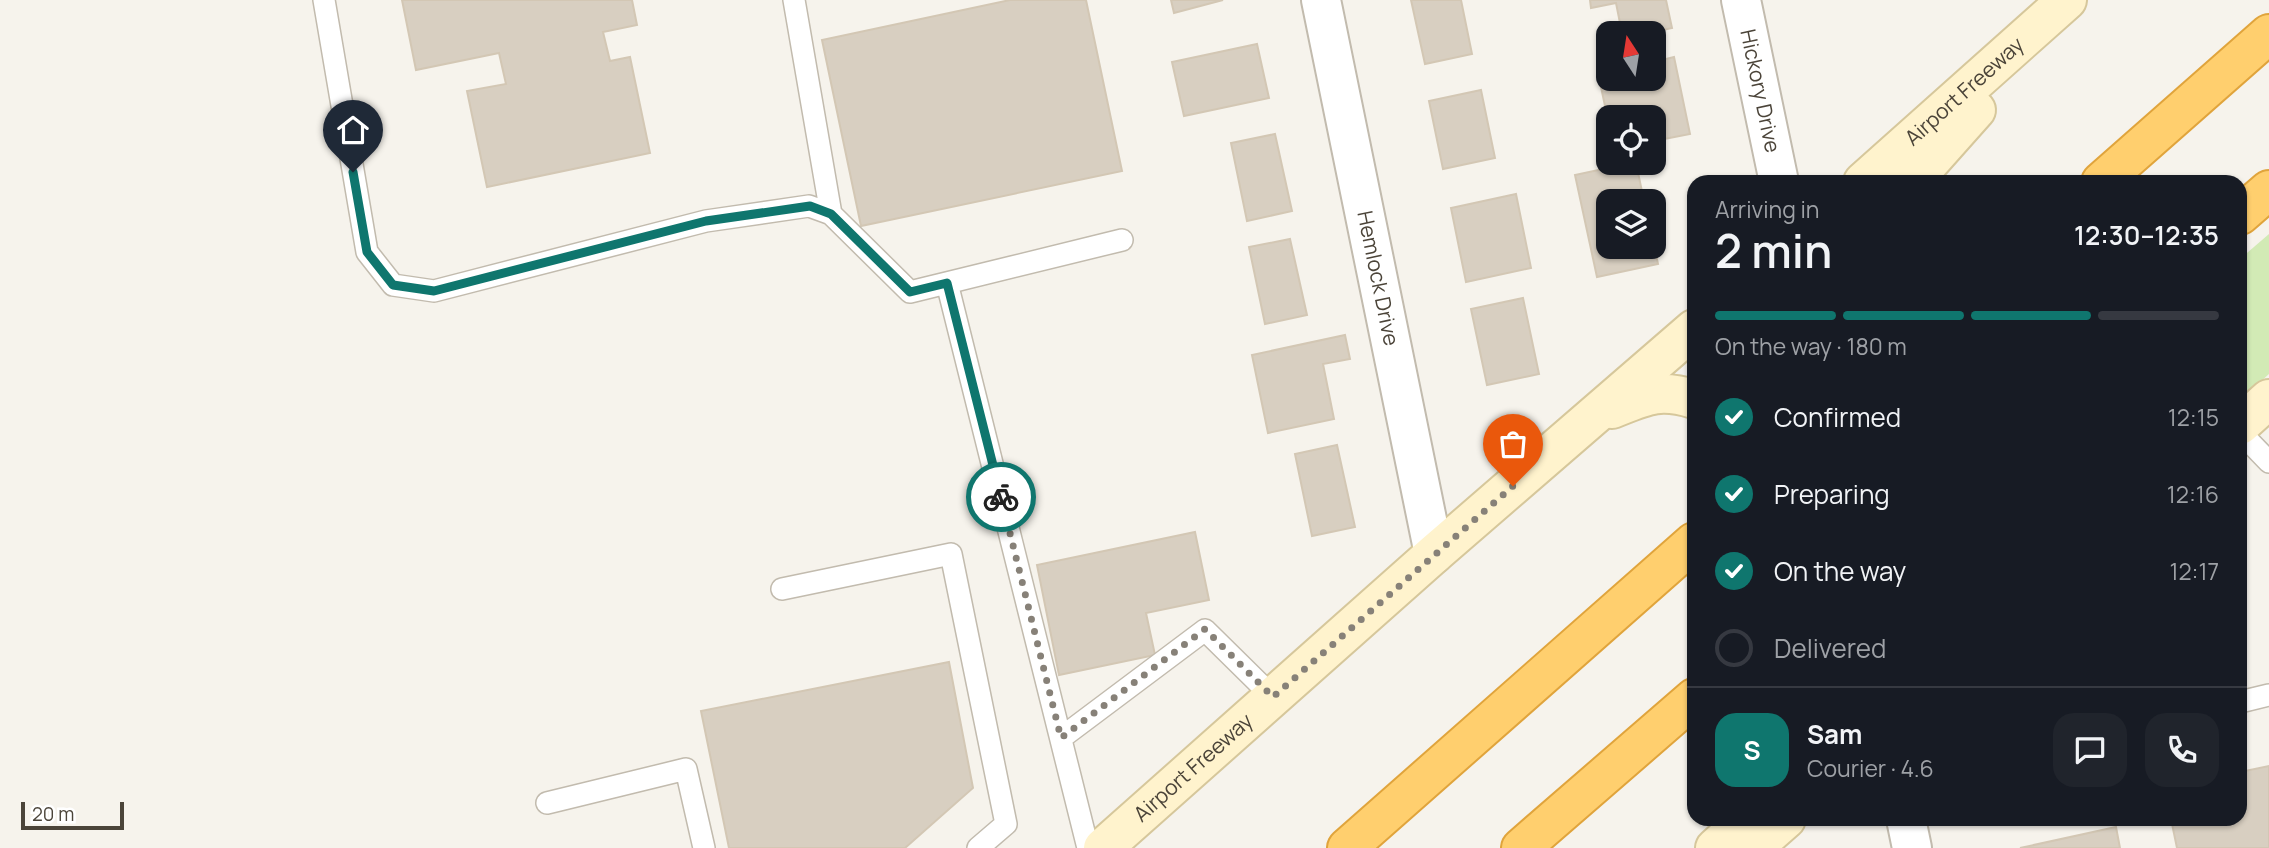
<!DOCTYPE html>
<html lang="en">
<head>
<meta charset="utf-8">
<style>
  body { margin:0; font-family:Manrope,sans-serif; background:#20242c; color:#f1f3f6; height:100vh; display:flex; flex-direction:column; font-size:26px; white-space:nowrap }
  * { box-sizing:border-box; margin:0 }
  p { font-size:23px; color:#9ea1a6 }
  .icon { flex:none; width:38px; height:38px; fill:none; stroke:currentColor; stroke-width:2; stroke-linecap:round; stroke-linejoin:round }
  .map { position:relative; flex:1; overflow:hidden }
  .panel { position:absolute; left:1687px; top:175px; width:560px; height:651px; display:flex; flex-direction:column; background:#171b24; border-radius:21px; box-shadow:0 2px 5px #0004 }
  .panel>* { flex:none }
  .needle { width:46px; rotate:348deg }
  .tools { position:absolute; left:1596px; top:21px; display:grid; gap:14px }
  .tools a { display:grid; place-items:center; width:70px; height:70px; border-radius:14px; background:#171b24; box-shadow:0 2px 5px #0004; font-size:35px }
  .scale { position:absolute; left:21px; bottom:18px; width:103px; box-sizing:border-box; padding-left:7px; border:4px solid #4b4439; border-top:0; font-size:19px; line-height:24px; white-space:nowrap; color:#4b4439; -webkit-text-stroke:5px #fff; paint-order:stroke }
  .pin { position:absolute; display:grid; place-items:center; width:60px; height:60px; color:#fff; margin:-72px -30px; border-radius:50% 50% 50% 0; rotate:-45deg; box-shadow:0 0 7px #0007 }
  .pin .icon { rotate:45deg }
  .courier { position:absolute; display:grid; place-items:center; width:70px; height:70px; margin:-35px; border:5px solid #0f766e; border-radius:50%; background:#fff; color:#222; box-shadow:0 2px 9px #0007 }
  .head em { font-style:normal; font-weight:600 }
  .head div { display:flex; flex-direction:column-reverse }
  .head { display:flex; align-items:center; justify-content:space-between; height:119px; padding:0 28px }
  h1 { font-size:46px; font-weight:600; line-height:52px }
  .bar { display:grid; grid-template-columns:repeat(4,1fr); gap:10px 7px; align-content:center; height:84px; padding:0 28px }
  .bar i { height:9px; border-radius:5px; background:#363941 }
  .bar .selected { background:#0f766e }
  .bar p { grid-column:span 4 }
  .line { display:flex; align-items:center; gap:18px; padding:0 28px; border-top:2px solid #363941 }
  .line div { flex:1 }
  .round { display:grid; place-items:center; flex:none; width:74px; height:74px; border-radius:21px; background:#20242c }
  ol { padding:0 28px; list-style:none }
  li { display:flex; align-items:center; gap:21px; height:77px }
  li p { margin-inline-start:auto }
  li .icon { padding:7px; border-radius:50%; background:#0f766e; color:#fff; stroke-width:4 }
  li:last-child { color:#9ea1a6 }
  li i { width:38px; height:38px; border:4px solid #363941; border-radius:50% }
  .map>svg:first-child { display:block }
  .green { fill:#d2eab5 }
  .building { fill:#d8cfc1; stroke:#d3c7b4; stroke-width:2 }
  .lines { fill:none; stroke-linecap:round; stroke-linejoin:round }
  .lane-casing { stroke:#c2bbae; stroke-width:24 }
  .street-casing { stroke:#c2bbae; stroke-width:42 }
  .secondary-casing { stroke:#d6c79b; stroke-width:42 }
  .highway-casing { stroke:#e0a43c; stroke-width:42 }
  .lane { stroke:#fff; stroke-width:21 }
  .street { stroke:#fff; stroke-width:38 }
  .secondary { stroke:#fff3cd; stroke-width:38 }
  .highway { stroke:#ffcf6e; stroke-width:38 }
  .done { stroke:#878178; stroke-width:7; stroke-dasharray:0 12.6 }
  .route { stroke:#0f766e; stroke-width:9 }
  .labels { text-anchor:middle; stroke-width:7; stroke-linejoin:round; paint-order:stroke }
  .street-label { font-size:21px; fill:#4b4439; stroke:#fff }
</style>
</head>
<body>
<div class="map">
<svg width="2269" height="848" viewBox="0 0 2269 848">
  <rect width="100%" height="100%" fill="#f6f3ec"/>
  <!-- green -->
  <path class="green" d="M2269,234V374L2240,400V259Z"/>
  <!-- building -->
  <path class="building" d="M402,0H632L637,25L603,32L610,61L630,57L650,153L487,187L467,91L506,84L499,53L416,70Z
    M1010,0H1086L1122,171L861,226L822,40Z
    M1171,0H1223L1174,13Z
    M1411,0H1461L1472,54L1425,64Z
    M1590,0H1666L1672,28L1649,33H1622L1616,3L1591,8Z
    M1257,44L1269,98L1184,116L1172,62Z
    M1674,57L1690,134L1654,141V117H1608V120L1598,73L1608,71V79H1654V62Z
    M1481,90L1495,158L1443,169L1429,101Z
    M1275,134L1292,211L1247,221L1231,143Z
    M1631,163H1636L1644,201H1608V247L1654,245L1658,264L1597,277L1575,175Z
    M1516,194L1531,268L1466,282L1451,208Z
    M1290,239L1307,315L1265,324L1249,247Z
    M1523,298L1539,374L1487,385L1471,309Z
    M1345,335L1350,359L1323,364L1334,419L1268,433L1252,355Z
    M1337,445L1355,527L1312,536L1295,454Z
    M1195,532L1209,600L1146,613L1155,655L1059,675L1037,565Z
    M949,662L973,788L905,848H729L701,711Z
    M2269,766V848H2177L2171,819H2240V772Z
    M2116,827L2120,848H2020Z"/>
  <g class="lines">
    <defs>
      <path id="lane" d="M324,0L367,252L393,285L434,291L706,221L809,206L831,214L910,292L1122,240
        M794,0L831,214
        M947,283L1088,848
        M2240,432L2269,462
        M782,589L951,554L1006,824L978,848
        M2240,702L2269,695
        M1061,738L1205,630L1273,697
        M547,803L686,769L704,848"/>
      <g id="street">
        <path id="s1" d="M1321,0L1434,554"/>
        <path id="s2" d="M1741,0L1779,182"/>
        <path d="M1906,819L1912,848"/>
      </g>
      <g id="secondary">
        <path id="s3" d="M1863,182L2067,0"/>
        <path d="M1912,182L1976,110"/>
        <path d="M1612,409C1645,396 1658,388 1694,399"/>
        <path d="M2240,425L2269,399"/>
        <path id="s4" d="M1103,848L1434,554L1694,329"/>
        <path d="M1715,848L1747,819"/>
        <path d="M1753,848L1786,819"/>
      </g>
      <path id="highway" d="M2101,182L2269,34
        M2240,215L2269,190
        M1347,848L1694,542
        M1521,848L1694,698"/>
    </defs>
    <!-- lane casing -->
    <use href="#lane" class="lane-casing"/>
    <!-- street casing -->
    <use href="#street" class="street-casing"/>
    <!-- secondary casing -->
    <use href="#secondary" class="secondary-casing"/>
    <!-- highway casing -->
    <use href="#highway" class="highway-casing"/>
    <!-- lane -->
    <use href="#lane" class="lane"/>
    <!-- street -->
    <use href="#street" class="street"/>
    <!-- secondary -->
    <use href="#secondary" class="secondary"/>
    <!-- highway -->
    <use href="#highway" class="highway"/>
  </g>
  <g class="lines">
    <!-- done -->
    <path class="done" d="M1001,497L1061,738L1205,629L1273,697L1513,486"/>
    <!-- route -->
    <path class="route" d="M353,172L367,252L393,285L434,291L706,221L810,206L831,214L910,292L947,283L1001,497"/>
  </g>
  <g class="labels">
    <!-- street labels -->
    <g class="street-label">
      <text dy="7" stroke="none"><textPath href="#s2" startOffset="93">Hickory Drive</textPath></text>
      <text dy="7" stroke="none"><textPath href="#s3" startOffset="136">Airport Freeway</textPath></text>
      <text dy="7" stroke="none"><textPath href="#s1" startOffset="284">Hemlock Drive</textPath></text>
      <text dy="7" stroke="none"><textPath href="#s4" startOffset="121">Airport Freeway</textPath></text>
    </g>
  </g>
</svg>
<div class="tools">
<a><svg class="needle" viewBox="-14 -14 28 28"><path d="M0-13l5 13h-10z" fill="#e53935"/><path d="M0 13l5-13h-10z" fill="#9ea1a6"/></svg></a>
<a><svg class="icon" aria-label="locate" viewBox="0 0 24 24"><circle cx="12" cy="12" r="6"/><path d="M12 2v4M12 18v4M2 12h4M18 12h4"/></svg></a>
<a><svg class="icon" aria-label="layers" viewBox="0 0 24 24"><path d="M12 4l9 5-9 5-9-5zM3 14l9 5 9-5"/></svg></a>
</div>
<div class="scale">20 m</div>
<div class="pin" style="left:1513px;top:486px;background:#ea580c"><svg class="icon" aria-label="bag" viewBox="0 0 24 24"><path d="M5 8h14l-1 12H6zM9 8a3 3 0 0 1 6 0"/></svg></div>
<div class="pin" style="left:353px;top:172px;background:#1f2937"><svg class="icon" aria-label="home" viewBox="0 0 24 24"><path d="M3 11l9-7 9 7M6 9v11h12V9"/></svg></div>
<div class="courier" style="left:1001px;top:497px"><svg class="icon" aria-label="bike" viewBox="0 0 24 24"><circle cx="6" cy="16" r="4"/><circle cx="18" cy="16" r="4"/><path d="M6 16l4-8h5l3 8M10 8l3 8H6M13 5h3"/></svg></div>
<section class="panel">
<div class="head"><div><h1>2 min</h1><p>Arriving in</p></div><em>12:30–12:35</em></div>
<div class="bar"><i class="selected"></i><i class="selected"></i><i class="selected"></i><i></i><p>On the way · 180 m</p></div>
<ol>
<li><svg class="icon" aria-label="check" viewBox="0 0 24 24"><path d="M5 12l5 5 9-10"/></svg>Confirmed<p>12:15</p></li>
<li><svg class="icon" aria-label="check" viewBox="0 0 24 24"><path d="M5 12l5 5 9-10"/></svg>Preparing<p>12:16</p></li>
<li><svg class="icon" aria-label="check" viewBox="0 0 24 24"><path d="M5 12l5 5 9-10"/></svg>On the way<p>12:17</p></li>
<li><i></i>Delivered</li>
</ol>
<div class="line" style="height:126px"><b class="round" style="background:#0f766e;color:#fff">S</b><div><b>Sam</b><p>Courier · 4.6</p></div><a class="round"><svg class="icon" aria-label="chat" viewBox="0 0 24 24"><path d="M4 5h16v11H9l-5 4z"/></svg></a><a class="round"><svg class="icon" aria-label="phone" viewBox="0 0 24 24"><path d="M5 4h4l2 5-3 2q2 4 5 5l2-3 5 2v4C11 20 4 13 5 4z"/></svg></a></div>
</section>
</div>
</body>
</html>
